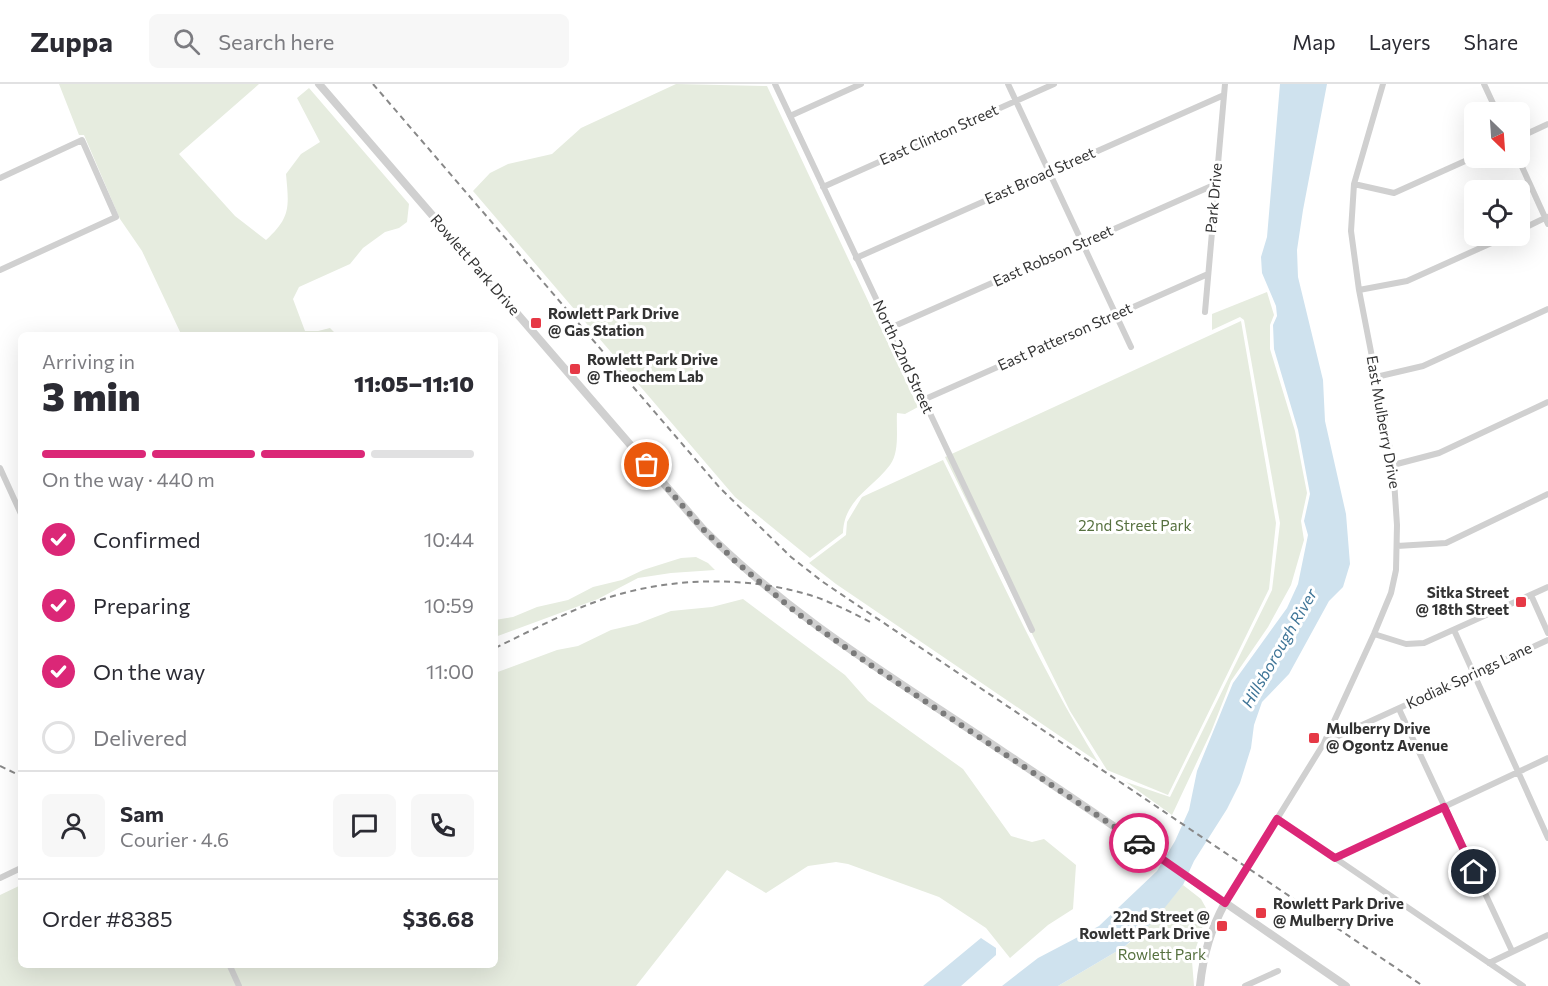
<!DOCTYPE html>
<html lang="en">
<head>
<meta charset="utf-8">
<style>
  body { margin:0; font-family:Commissioner,sans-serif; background:#f7f7f7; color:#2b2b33; height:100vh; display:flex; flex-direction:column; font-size:22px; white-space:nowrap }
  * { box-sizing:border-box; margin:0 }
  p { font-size:20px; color:#7c7c81 }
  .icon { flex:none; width:33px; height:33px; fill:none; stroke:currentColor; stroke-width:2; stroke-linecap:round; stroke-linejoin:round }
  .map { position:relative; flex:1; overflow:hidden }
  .side { position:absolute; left:18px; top:248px; width:480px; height:636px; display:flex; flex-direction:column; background:#fff; border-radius:9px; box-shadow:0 6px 24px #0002 }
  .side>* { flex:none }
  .needle { width:39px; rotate:155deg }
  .controls { position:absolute; left:1464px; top:18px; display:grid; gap:12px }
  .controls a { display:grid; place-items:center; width:66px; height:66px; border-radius:9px; background:#fff; box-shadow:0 6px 24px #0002; font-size:30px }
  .pin { position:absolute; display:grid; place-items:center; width:51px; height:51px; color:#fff; margin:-26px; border:3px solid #fff; border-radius:50%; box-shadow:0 2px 6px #0007 }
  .courier { position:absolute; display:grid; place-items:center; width:60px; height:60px; margin:-30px; border:4px solid #db2777; border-radius:50%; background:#fff; color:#222; box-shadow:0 2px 8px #0007 }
  .overview em { font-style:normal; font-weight:800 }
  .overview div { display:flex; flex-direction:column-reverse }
  .overview { display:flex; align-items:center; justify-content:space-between; height:102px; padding:0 24px }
  h1 { font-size:39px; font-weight:800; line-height:45px }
  .bar { display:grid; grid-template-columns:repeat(4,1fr); gap:9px 6px; align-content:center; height:72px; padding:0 24px }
  .bar i { height:8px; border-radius:4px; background:#e1e1e2 }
  .bar .selected { background:#db2777 }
  .bar p { grid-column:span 4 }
  .line { display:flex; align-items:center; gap:15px; padding:0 24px; border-top:2px solid #e1e1e2 }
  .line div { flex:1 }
  .round { display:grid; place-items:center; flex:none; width:63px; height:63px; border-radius:9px; background:#f7f7f7 }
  ol { padding:0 24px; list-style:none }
  li { display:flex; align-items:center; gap:18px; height:66px }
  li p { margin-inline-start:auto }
  li .icon { padding:6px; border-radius:50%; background:#db2777; color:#fff; stroke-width:4 }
  li:last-child { color:#7c7c81 }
  li i { width:33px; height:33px; border:3px solid #e1e1e2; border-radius:50% }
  header { display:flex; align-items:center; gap:36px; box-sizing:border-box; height:84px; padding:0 30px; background:#fff; border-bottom:2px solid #e1e1e2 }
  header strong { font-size:28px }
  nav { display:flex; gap:33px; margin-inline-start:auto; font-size:21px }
  .search { width:420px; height:54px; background:#f7f7f7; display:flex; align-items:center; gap:15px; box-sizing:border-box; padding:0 21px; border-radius:9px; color:#7c7c81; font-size:22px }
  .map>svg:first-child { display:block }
  .green { fill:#e6ecdf }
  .water { fill:#cfe2ee }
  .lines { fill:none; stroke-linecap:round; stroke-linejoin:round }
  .minor { stroke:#d0d0d0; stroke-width:6 }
  .tertiary { stroke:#d0d0d0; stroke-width:8 }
  .rail { stroke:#888; stroke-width:2; stroke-dasharray:6 4.5; stroke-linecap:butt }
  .done { stroke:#7a7a7a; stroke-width:6; stroke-dasharray:0 10.8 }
  .route { stroke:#db2777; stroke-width:8 }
  .poi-dot { fill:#e63946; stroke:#fff; stroke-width:2 }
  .labels { text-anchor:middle; stroke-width:6; stroke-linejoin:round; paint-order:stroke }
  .street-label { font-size:15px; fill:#333; stroke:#fff }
  .poi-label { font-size:15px; font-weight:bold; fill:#333; stroke:#fff; text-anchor:start }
  .park-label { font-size:15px; fill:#56703f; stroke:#fff }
  .water-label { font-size:16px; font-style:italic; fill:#3f7597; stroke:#fff }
</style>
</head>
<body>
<header>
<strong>Zuppa</strong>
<div class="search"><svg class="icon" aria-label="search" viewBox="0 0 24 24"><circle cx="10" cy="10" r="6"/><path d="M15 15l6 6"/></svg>Search here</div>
<nav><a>Map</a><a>Layers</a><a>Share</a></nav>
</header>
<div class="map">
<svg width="1548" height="902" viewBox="0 0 1548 902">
  <rect width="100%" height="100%" fill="#fff"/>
  <!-- green -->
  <path class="green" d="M59,0H259L179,70L235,132L266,156C291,133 289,123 286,90L301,70L320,58L297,14L309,4L409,120L407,138L399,144L385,148L363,164L350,180L299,203L293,215L305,247H318L330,244L336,250H181L142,167L120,135L84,51H79Z
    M676,0L767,2L918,323L905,330L897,329C896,344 900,368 890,381C873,404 844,415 843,449L810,474L735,413L473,107L490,89L508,80L552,70L581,44Z
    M1267,208L1274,231L1270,241V265L1295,347L1307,409L1301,437L1304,456L1291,501L1268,543L1231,597L1211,648L1172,731L1126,698L1170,713L1272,506L1280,439L1244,236L1240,233L1212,246V230Z
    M1241,237L1276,439L1269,505L1168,711L1107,686L1070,627L945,373Z
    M943,376C993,478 1039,582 1098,678L836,500L809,479L846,451L847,438L862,413Z
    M696,473L708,479L715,486L671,489L638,494L598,515L495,553V536L513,533L537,523L568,516L593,503L622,496L643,486L681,474Z
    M743,515L845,591L868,617L963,685L1011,752L1032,758L1044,755L1076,781L1073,825L1048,841L1010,874L986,844L939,813L848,780L836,778L808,782L766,809L727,786L636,902H0V811L21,801V880H495V589L557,566L578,562L611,546L637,540L671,527L712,523Z
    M1183,801L1201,815L1206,824L1204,838L1192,877L1194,902H1058L1124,863L1142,849Z"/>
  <!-- water -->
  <path class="water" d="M1280,0H1327L1303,126L1297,166L1298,193L1323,296L1325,337L1346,430L1350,480L1343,503L1329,517L1289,590L1262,618L1254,641L1251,664L1240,699L1227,725L1194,777L1183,801L1154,837L1124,863L1058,902H1002L1038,874L1099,842L1157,787L1175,757L1189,726L1197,687L1233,599L1287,524L1298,500L1308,451L1304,437L1310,410L1298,346L1274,265L1273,241L1277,232L1276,222L1262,189L1261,173L1267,153Z
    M981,854L996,864V871L961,902H923Z"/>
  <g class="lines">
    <!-- minor -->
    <path class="minor" d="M775,0L1032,546
      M1008,0L1131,263
      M1484,0L1497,28
      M790,32L861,0
      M1520,53L1548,40
      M1518,74L1548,140
      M0,94L82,56L116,133L0,186
      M1354,100L1394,109L1474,73
      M823,103L1054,0
      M1520,146L1547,133
      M856,174L1224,11
      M1359,206L1407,197L1507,152
      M1205,228L1225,0
      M890,244L1216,100
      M1376,293L1423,282L1548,225
      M923,316L1208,190
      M1393,381L1439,369L1548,318
      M0,384L21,430
      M1397,462L1446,459L1548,410
      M1531,511L1548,549
      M1454,546L1548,754
      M1374,550L1406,560L1424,559L1548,503
      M1399,625L1512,867
      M1325,658L1548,556
      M1277,735L1335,774L1548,674
      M1335,774L1523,902
      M0,794L21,784
      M1225,819L1324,659L1374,550L1391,509L1396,486L1397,441L1393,381L1359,206L1351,147L1354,100L1383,0
      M1489,879L1548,851
      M229,880L239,902
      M1245,902L1278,887"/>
    <!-- tertiary -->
    <path class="tertiary" d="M319,0L703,445C795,537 899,597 1005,669C1120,745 1232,824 1346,902
      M1200,902C1203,871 1210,846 1225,819"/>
    <!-- rail -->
    <path class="rail" d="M373,0L720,404L791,473L823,498L1423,902
      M495,564C524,550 553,535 582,523C655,493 742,489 816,513C835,520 853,529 870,538
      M0,682L21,692"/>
  </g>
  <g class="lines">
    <!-- done -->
    <path class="done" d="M647,381L703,445L736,478L797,529L872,582L1139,759"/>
    <!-- route -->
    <path class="route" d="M1139,759L1225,819L1277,735L1335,774L1444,723L1474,788"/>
  </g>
  <!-- markers -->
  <g class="poi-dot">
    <rect x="530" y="233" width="12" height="12" rx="3"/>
    <rect x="569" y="279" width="12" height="12" rx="3"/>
    <rect x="1515" y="512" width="12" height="12" rx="3"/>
    <rect x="1308" y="648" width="12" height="12" rx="3"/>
    <rect x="1255" y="823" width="12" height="12" rx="3"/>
    <rect x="1216" y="836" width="12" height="12" rx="3"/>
  </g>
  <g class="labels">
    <!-- street labels -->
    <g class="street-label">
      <text transform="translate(939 51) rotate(-24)" y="5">East Clinton Street</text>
      <text transform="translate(1040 92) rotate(-24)" y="5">East Broad Street</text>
      <text transform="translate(1214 114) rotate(-85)" y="5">Park Drive</text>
      <text transform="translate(1053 172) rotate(-24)" y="5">East Robson Street</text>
      <text transform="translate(475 181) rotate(49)" y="5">Rowlett Park Drive</text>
      <text transform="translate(1065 253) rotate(-24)" y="5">East Patterson Street</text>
      <text transform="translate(903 273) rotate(65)" y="5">North 22nd Street</text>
      <text transform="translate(1383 338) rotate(80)" y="5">East Mulberry Drive</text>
      <text transform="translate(1469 592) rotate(-25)" y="5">Kodiak Springs Lane</text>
    </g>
    <!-- poi labels -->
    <g class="poi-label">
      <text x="548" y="235">Rowlett Park Drive<tspan x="548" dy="17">@ Gas Station</tspan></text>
      <text x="587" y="281">Rowlett Park Drive<tspan x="587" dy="17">@ Theochem Lab</tspan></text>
      <text x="1509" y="514" text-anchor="end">Sitka Street<tspan x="1509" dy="17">@ 18th Street</tspan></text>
      <text x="1326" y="650">Mulberry Drive<tspan x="1326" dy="17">@ Ogontz Avenue</tspan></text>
      <text x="1273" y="825">Rowlett Park Drive<tspan x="1273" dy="17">@ Mulberry Drive</tspan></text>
      <text x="1210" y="838" text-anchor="end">22nd Street @<tspan x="1210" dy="17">Rowlett Park Drive</tspan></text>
    </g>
    <!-- park labels -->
    <g class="park-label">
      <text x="1135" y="447">22nd Street Park</text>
      <text x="1162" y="876">Rowlett Park</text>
    </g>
    <!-- water labels -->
    <g class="water-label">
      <text transform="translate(1279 564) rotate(-60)" y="6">Hillsborough River</text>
    </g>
  </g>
</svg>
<div class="controls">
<a><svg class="needle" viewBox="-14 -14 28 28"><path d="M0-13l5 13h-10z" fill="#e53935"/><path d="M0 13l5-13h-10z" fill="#7c7c81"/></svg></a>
<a><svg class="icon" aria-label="locate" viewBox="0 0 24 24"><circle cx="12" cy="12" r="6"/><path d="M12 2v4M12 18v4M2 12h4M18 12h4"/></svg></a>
</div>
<div class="pin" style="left:647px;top:381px;background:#ea580c"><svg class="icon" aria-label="bag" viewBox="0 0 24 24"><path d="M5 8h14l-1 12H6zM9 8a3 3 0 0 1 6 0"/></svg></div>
<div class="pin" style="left:1474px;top:788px;background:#1f2937"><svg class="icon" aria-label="home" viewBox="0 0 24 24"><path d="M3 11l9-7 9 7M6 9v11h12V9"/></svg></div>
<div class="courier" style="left:1139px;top:759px"><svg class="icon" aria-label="car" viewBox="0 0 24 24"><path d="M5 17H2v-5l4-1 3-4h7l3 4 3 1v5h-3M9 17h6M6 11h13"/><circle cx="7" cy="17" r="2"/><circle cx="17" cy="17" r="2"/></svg></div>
<section class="side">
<div class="overview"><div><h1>3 min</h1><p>Arriving in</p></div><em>11:05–11:10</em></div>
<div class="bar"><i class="selected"></i><i class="selected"></i><i class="selected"></i><i></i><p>On the way · 440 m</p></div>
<ol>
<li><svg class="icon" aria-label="check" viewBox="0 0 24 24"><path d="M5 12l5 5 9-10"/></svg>Confirmed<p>10:44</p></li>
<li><svg class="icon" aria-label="check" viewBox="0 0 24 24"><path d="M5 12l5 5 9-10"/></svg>Preparing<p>10:59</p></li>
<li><svg class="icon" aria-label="check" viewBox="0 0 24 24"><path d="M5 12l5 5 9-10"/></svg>On the way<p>11:00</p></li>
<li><i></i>Delivered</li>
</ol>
<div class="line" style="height:108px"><a class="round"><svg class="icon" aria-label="person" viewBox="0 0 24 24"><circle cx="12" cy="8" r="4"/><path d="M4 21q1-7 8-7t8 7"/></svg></a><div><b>Sam</b><p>Courier · 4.6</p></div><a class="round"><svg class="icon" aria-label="chat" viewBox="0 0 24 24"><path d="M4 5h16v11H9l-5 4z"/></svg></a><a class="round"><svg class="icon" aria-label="phone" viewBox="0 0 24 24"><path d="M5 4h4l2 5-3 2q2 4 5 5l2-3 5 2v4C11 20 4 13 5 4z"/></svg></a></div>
<div class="line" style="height:78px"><div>Order #8385</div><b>$36.68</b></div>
</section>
</div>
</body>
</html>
